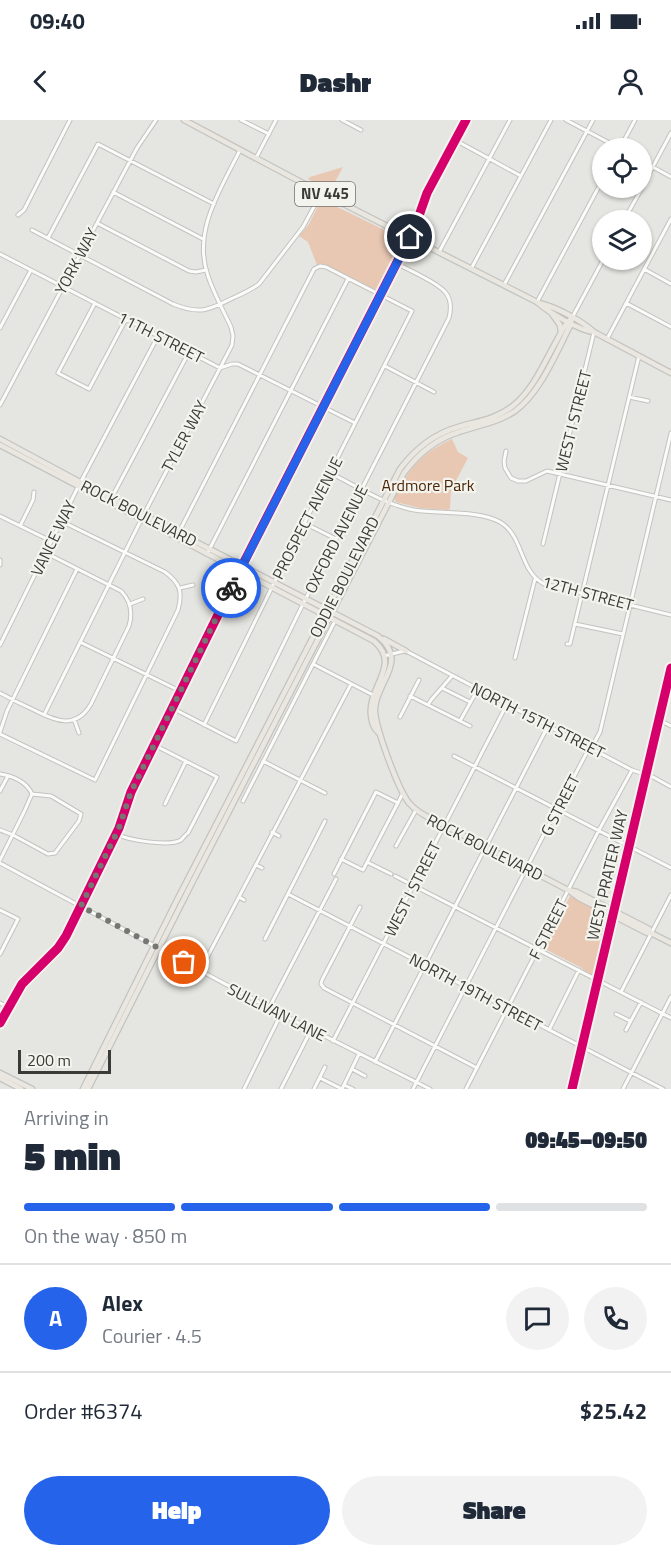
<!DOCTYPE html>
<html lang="en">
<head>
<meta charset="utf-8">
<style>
  body { margin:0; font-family:"Titillium Web",sans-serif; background:#f2f2f3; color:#1f2937; height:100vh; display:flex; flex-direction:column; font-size:22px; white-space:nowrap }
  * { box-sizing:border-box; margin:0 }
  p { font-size:20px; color:#747a83 }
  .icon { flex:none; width:33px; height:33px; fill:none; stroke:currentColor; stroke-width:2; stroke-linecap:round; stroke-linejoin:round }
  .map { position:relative; height:969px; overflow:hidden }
  .panel { display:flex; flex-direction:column; background:#fff; flex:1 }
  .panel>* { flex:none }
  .fabs { position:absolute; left:592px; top:18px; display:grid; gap:12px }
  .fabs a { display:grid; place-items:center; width:60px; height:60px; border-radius:50%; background:#fff; box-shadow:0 2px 4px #0004; font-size:30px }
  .scale { position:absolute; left:18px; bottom:15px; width:93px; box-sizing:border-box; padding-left:6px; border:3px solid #3a3a37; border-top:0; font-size:16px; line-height:21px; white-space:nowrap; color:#3a3a37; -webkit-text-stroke:4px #f3f4ed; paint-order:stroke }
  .pin { position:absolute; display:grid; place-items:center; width:51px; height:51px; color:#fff; margin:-26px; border:3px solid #fff; border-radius:50%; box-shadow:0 2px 6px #0007 }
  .courier { position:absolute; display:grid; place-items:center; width:60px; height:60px; margin:-30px; border:4px solid #2563eb; border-radius:50%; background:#fff; color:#222; box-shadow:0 2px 8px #0007 }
  .head em { font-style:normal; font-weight:800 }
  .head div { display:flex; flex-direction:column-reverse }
  .head { display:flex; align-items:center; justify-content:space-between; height:102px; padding:0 24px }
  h1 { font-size:39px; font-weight:800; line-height:45px }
  .bar { display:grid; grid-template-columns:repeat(4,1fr); gap:9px 6px; align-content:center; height:72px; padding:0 24px }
  .bar i { height:8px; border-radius:4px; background:#e0e1e3 }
  .bar .current { background:#2563eb }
  .bar p { grid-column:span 4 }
  .line { display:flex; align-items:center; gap:15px; padding:0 24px; border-top:2px solid #e0e1e3 }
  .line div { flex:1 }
  .round { display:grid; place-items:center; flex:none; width:63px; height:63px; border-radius:32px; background:#f2f2f3 }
  .primary-button { display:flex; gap:12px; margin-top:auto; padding:12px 24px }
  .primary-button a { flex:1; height:69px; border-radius:36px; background:#2563eb; color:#fff; font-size:24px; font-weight:800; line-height:69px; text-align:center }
  .primary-button a+a { background:#f2f2f3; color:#1f2937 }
  .status { display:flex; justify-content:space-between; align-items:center; height:42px; padding:0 30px; background:#fff; direction:ltr }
  .status svg { height:16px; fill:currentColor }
  header { display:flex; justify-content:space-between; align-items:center; height:78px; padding:0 24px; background:#fff; font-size:27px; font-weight:800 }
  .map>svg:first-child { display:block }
  .green { fill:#e9c8b3 }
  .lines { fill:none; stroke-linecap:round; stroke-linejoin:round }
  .minor-casing { stroke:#c3c3c0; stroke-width:5 }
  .major-casing { stroke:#c3c3c1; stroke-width:7 }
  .minor { stroke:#fbfbfa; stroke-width:3 }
  .major { stroke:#eae7e0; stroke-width:4.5 }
  .cycleway-casing { stroke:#f3f4ed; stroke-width:13 }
  .cycleway { stroke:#d6006c; stroke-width:9 }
  .done { stroke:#767672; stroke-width:6; stroke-dasharray:0 10.8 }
  .route { stroke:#2563eb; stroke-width:8 }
  .labels { text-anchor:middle; stroke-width:4.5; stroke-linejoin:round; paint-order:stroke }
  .shield { fill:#f3f4ed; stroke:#72726e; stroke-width:1.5 }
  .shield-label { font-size:15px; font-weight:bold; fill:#3a3a37 }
  .street-label { font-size:16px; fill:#3a3a37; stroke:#f3f4ed }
  .park-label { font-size:16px; fill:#4d2609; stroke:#f3f4ed }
</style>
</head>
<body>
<div class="status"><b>09:40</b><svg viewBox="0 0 49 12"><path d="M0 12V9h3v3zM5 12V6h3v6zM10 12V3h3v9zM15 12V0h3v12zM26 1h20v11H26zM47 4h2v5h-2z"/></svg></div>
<header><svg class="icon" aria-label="back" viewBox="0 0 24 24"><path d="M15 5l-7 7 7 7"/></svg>Dashr<svg class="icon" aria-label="person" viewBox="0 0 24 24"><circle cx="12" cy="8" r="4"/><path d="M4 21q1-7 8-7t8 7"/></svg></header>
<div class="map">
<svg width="671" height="969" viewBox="0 0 671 969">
  <rect width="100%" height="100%" fill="#e5e5e1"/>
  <!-- green -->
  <path class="green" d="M343,47L330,71L308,59L310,57Z
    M323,80L405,120L378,171H376L327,146L317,145L308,122L299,116L309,104L320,82Z
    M452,319L458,332L468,338L451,370L450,389L448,390L420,388L396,382L394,378L396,375C411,346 422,333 452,319Z
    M570,776L608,797L596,852L592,855L584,851L582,848L543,828Z"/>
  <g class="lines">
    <defs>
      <path id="minor" d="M241,0L269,14
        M342,0L361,10
        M566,0L619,28
        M455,20L521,56
        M620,28L635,0
        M256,38L276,0
        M642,41L671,57
        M642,67L671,13
        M113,72L203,119
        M18,95L24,90L70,0
        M624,100L642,68
        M97,103L189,151L196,152L206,150
        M32,110L173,184C200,195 209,190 233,178C242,174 251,170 259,164L303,107L322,72
        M48,118L98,24L214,84
        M439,132L510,0
        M0,134L220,248L232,244H238L355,303
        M471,149L551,0
        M644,149L671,164
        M504,165L593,0
        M537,182L603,59
        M95,183L58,253L89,269L126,199
        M626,183L671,207
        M573,196L603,140
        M0,208L31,150
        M607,219L671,99
        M385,246L434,272
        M629,277L648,281
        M0,285L137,28L156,0
        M506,331L504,341L505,348L511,358L518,361H526L547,351L671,380
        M330,353C357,366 383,384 414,390C439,394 478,390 500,402C524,416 519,451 544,464L671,495
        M111,379L189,232
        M0,396L51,421
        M304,403L336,419
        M20,406L33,380L34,372
        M179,412L314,149L320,146L326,147L412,191L275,461L204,605
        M543,424L594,212
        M207,434L348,159
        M0,440V445
        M180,468L193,465
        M130,484L143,479
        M575,504L623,514
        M80,522L180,571
        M567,524H570L575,503L639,236
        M0,525L78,367L158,216
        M406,531L632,650L653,657L671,667
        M384,536L404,531
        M515,538L535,459
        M313,544L373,575
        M442,568L470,582
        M0,573C11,579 23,585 34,590C55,601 76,610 91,584L129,506C133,492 131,481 121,471L46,433
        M410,576L470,606
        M428,585L431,580L452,556
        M172,588L236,621L303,484L449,198C455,174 442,167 423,157C414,152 405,148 396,143
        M44,595L141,400L232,225L233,216L231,207C223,190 214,174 208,156C192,111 221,69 240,30
        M400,597L419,560
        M74,599L79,613
        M659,600L671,606
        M460,601L478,569
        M0,612L7,591L77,449
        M0,614L95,660L178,490C183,472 180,463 165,452L61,401
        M454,636L671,748
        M263,641L325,673
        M0,654C13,656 27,662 32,674L24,692L0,740
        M0,671L8,656
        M243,681L335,501
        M165,684L186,641
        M0,710L13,715L48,734L55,733L79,701L81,694L51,676L32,674
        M272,712L279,716
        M116,714C128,720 169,727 181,720C181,720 187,713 188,713L217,657L154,625
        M396,726L416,690
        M341,739L363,750L403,673
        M367,742L391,754
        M0,743L281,894L430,969
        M256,745L262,748
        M334,754L376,672L398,683
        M395,756L671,898
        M288,774L663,969
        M239,777L244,780
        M360,787L322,860L321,864L324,868L477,948
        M0,790L18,799L0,834
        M265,819L325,701
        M200,851L351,564
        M621,872L671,775
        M0,883L6,886V888
        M269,888L336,759
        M616,894L630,901
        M0,903L22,864L58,828L66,816L119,708L131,672L242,446L415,107L427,73L466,0
        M549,910L579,850
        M626,910L641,882
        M333,921L507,584
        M375,942L548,606
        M352,949L365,956
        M320,958L342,969
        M344,965L353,969
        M244,969L281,894
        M281,969L311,910
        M314,969L325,947
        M342,969L359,934
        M413,969L557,689L587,632L594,623L600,612L671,313
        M466,969L599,710L632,650
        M623,969L671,877"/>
      <path id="major" d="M184,0L314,69L537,182C548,192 580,211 594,212
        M539,183C556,187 581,200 594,212L671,253
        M552,194L560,205L561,213
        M0,319L80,362L378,516C409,541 377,561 375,588C374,605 398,669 409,683C416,691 423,695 432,699L568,770L577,772L649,809L651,813L671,823
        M0,325L374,521C402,545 367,567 371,596C372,603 373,608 379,613
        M384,519L406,531
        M568,770L579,778L647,813H651
        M0,953L32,969
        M0,958L21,969
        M83,969L176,782L400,349C415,329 434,314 458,307C478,301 497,299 514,285C534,268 544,243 557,220C561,213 565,203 572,198
        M88,969L193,761L404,353C418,334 436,319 459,312C478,305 497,303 515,291C540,273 556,233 570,206L572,198
        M572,969L671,548"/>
    </defs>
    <!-- minor casing -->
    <use href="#minor" class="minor-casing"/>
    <!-- major casing -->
    <use href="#major" class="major-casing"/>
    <!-- minor -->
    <use href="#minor" class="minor"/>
    <!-- major -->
    <use href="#major" class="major"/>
    <defs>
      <path id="cycleway" d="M0,903L22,864L58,828L66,816L119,708L131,672L242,446L415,107L427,73L466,0
        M572,969L671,548"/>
    </defs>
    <!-- cycleway casing -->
    <use href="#cycleway" class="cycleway-casing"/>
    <!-- cycleway -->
    <use href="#cycleway" class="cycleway"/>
  </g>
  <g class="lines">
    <!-- done -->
    <path class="done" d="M184,842L81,786L119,708L131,672L231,468"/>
    <!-- route -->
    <path class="route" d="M231,468L410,117"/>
  </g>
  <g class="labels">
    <!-- shield labels -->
    <rect class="shield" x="295" y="62" width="60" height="24" rx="4.5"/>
    <g class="shield-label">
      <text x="325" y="79">NV 445</text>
    </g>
    <!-- street labels -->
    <g class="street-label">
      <text transform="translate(76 141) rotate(-62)" y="6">YORK WAY</text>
      <text transform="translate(161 217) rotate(27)" y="6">11TH STREET</text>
      <text transform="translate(573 301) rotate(-76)" y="6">WEST I STREET</text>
      <text transform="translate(184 316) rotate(-62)" y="6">TYLER WAY</text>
      <text transform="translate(139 393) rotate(27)" y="6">ROCK BOULEVARD</text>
      <text transform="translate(307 398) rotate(-63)" y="6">PROSPECT AVENUE</text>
      <text transform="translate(53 418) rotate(-64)" y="6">VANCE WAY</text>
      <text transform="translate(336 419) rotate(-63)" y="6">OXFORD AVENUE</text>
      <text transform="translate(344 457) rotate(-63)" y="6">ODDIE BOULEVARD</text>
      <text transform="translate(588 473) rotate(15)" y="6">12TH STREET</text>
      <text transform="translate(538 600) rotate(27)" y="6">NORTH 15TH STREET</text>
      <text transform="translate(560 685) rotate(-63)" y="6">G STREET</text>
      <text transform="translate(485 727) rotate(27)" y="6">ROCK BOULEVARD</text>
      <text transform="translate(607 755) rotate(-77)" y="6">WEST PRATER WAY</text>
      <text transform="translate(412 769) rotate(-63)" y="6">WEST I STREET</text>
      <text transform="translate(548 809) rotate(-63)" y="6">F STREET</text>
      <text transform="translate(476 872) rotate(28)" y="6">NORTH 19TH STREET</text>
      <text transform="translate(277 892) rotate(27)" y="6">SULLIVAN LANE</text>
    </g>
    <!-- park labels -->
    <g class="park-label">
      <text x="428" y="371">Ardmore Park</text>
    </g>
  </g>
</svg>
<div class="fabs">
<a><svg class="icon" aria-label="locate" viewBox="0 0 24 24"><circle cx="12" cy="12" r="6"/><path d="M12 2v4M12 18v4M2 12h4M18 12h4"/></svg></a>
<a><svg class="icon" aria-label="layers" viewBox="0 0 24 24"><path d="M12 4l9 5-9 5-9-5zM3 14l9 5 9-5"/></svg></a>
</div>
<div class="scale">200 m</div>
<div class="pin" style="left:184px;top:842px;background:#ea580c"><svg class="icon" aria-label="bag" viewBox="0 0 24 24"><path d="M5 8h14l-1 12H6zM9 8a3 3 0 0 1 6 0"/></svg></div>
<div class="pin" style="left:410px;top:117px;background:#1f2937"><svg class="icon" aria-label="home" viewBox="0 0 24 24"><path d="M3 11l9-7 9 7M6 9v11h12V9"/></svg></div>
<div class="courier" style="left:231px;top:468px"><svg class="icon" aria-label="bike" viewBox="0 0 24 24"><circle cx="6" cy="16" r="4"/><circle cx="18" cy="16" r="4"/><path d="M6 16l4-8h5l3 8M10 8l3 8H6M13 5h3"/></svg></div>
</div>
<section class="panel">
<div class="head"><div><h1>5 min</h1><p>Arriving in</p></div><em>09:45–09:50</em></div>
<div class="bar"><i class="current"></i><i class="current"></i><i class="current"></i><i></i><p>On the way · 850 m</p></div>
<div class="line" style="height:108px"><b class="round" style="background:#2563eb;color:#fff">A</b><div><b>Alex</b><p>Courier · 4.5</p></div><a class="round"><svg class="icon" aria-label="chat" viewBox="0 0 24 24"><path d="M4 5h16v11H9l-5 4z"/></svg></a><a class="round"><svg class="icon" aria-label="phone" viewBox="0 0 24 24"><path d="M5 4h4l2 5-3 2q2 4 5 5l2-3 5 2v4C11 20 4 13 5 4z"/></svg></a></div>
<div class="line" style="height:78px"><div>Order #6374</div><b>$25.42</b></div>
<div class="primary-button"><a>Help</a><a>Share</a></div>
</section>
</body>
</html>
